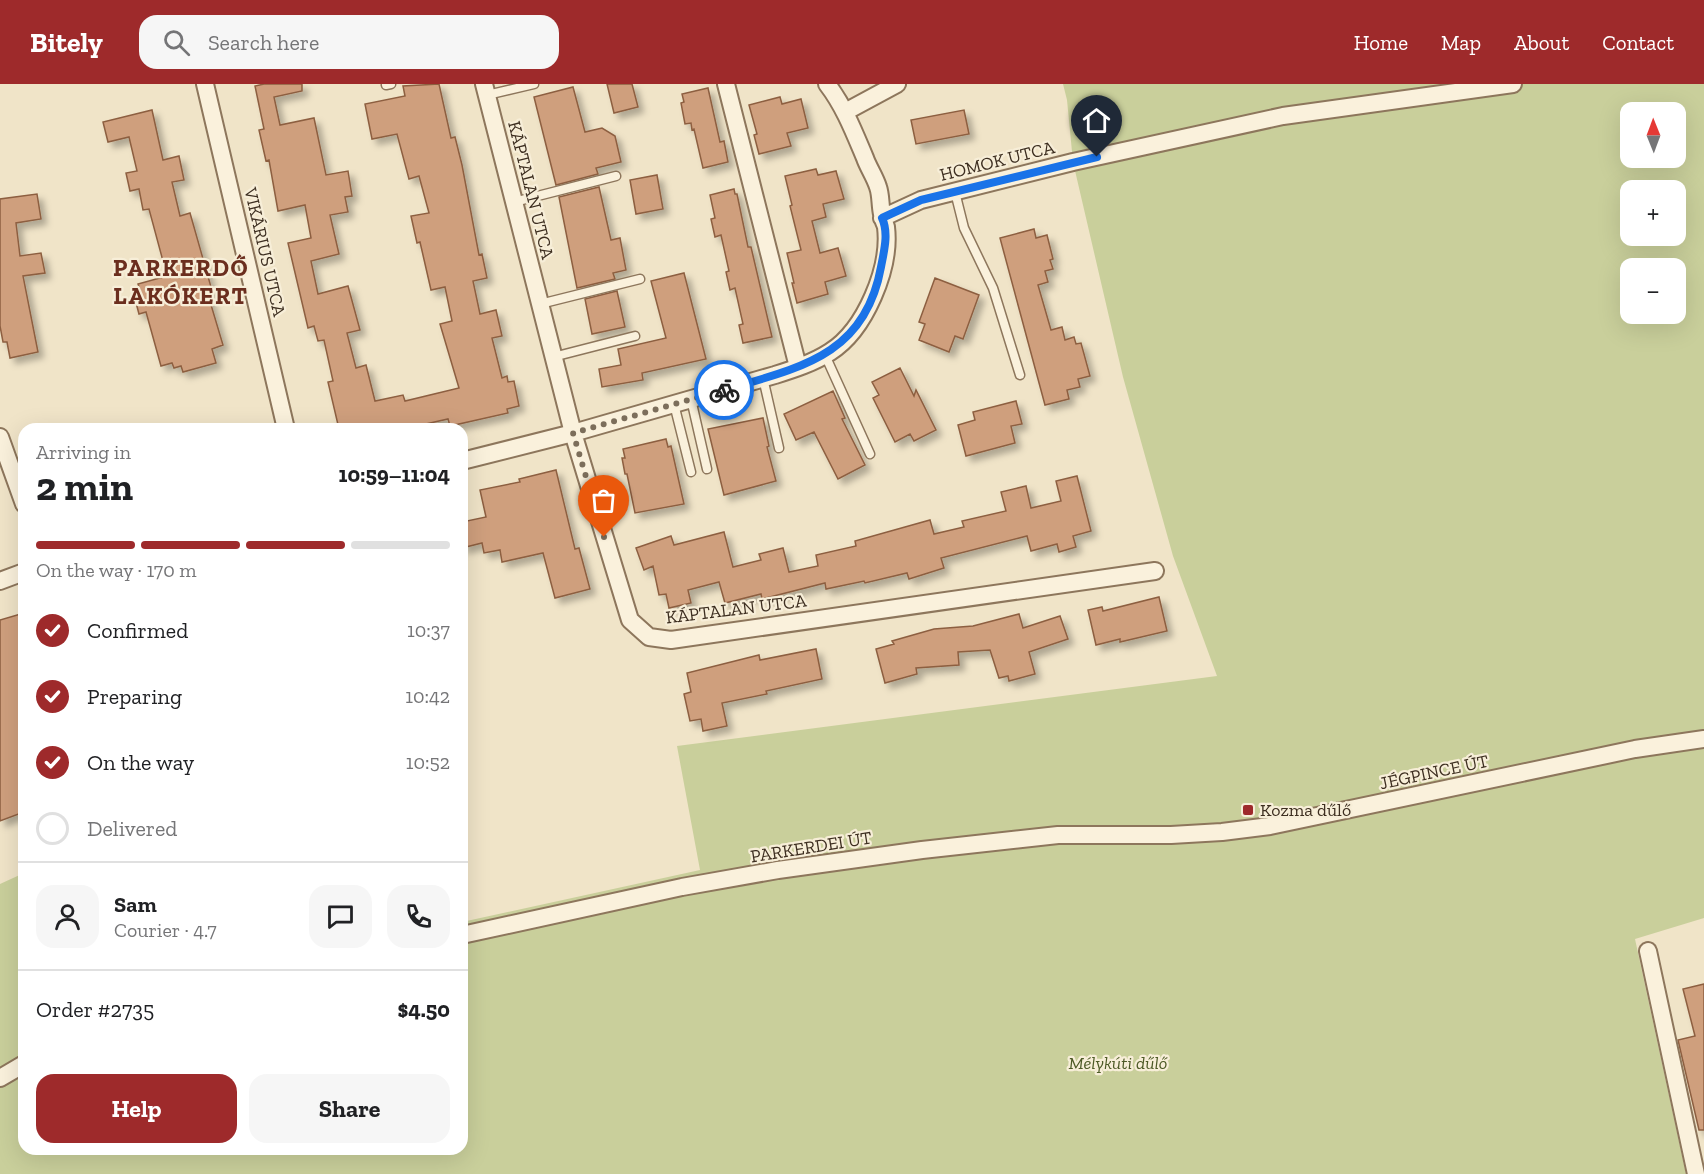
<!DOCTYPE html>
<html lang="en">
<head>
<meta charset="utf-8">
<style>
  body { margin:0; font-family:"Zilla Slab",serif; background:#f6f6f6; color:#202124; height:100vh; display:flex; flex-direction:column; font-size:22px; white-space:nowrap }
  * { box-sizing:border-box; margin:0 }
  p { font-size:20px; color:#757577 }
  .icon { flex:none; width:33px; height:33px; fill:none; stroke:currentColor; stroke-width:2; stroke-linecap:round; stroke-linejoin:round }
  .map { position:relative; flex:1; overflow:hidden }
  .sheet { position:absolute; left:18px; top:339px; width:450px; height:732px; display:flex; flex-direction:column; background:#fff; border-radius:18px; box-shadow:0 6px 24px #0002 }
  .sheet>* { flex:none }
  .needle { width:39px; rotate:359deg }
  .fabs { position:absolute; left:1620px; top:18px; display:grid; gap:12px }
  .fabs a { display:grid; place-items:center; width:66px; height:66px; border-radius:12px; background:#fff; box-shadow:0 6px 24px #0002; font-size:30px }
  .pin { position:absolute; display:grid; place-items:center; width:51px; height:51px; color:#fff; margin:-62px -26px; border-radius:50% 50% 50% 0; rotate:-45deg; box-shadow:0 0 6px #0007 }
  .pin .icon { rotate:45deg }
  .courier { position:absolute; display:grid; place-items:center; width:60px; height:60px; margin:-30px; border:4px solid #1a73e8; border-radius:50%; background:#fff; color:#222; box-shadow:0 2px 8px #0007 }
  .head em { font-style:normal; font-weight:700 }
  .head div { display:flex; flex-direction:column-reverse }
  .head { display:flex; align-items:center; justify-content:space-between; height:102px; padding:0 18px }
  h1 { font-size:39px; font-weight:700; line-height:45px }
  .bar { display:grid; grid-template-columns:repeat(4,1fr); gap:9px 6px; align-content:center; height:72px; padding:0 18px }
  .bar i { height:8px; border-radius:4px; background:#e0e0e0 }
  .bar .on { background:#9e2a2b }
  .bar p { grid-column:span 4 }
  .line { display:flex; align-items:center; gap:15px; padding:0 18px; border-top:2px solid #e0e0e0 }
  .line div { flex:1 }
  .round { display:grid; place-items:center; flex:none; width:63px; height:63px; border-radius:18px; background:#f6f6f6 }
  ol { padding:0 18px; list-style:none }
  li { display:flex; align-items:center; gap:18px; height:66px }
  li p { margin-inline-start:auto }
  li .icon { padding:6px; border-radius:50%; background:#9e2a2b; color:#fff; stroke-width:4 }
  li:last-child { color:#757577 }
  li i { width:33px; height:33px; border:3px solid #e0e0e0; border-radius:50% }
  .cta { display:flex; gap:12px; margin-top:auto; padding:12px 18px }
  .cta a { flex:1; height:69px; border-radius:18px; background:#9e2a2b; color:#fff; font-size:24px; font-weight:700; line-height:69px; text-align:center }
  .cta a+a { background:#f6f6f6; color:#202124 }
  header { display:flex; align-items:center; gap:36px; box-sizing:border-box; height:84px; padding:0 30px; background:#9e2a2b; color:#fff }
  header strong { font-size:28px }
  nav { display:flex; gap:33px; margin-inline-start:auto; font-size:21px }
  .search { width:420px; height:54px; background:#f6f6f6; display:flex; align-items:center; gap:15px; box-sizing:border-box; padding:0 21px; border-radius:18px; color:#757577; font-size:22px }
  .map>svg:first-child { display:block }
  .green { fill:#c9cf9b; fill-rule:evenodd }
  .building { fill:#cf9f7d; stroke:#8d5f41; stroke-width:1.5; filter:url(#shadow) }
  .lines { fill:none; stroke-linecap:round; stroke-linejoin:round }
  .lane-casing { stroke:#8d765c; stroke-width:11 }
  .street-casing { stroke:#8d765c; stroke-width:20 }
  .lane { stroke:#faf1dc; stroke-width:8 }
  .street { stroke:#faf1dc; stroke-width:16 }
  .done { stroke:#7c6e5b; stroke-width:6; stroke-dasharray:0 10.8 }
  .route { stroke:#1a73e8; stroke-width:8 }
  .poi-dot { fill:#9e2a2b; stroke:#f7eed8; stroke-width:2 }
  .labels { text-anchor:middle; stroke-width:4.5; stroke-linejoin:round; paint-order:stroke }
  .street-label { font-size:18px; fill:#3d2e20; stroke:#f7eed8 }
  .poi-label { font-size:18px; fill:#3d2e20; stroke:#f7eed8; text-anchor:start }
  .park-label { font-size:18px; font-style:italic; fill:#4d5a26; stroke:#f7eed8 }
  .district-label { font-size:24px; font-weight:bold; letter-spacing:1.5px; fill:#6b2e1e; stroke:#f7eed8 }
</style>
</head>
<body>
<header>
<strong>Bitely</strong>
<div class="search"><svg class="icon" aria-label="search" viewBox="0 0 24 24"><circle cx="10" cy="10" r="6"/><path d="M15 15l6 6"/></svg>Search here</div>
<nav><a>Home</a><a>Map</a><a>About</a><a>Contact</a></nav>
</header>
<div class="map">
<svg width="1704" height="1090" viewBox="0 0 1704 1090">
  <defs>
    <filter id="shadow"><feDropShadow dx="5.5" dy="5.5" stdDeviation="3" flood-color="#0004"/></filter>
  </defs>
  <rect width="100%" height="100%" fill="#f0e4c8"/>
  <!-- green -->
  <path class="green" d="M1063,0H1704V834L1635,855L1686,1090H0V800L24,789V1065H462V838L700,786L677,662L1217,592L1173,472L1123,293L1073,78L1067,16ZM1630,28H1676V74H1630ZM1630,106H1676V152H1630ZM1630,184H1676V230H1630Z"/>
  <!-- building -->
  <path class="building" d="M264,0H302V7L274,13L280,41L314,34L326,91L348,87L352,112L345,113L348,128L330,131L339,170L311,177L318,210L348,202L360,246L347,249L356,284L366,281L375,317L403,311L405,317L459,304L440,240L452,237L445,203L431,206L420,158L417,159L411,132L429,129L419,92L409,95L397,50L372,55L365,20L405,12L403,2L439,0L451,54L455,53L462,81L479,171L482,170L487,194L473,197L480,230L496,226L502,252L492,254L502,294L507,292L508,298L514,297L519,322L507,325L508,329L450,342L448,335L421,341V345H339L328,298L333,297L324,256L318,257L314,242L308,244L288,159L311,154L305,121L278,127L269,76L266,77L259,46L264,45L255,2Z
    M607,0H632L638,23L614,29Z
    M573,3L585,48L602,44L615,52L621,78L596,84L598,90L556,101L534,13Z
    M708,4L720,58L724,57L728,78L703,84L694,45L692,46L691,39L685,40L681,19L684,18L682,10Z
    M780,13L782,20L801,15L808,44L787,49L791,62L759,70L754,51L757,50L749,21Z
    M152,26L163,76L179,72L184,96L172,98L180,132L190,129L211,203L206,204L223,261L212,265L216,279L183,288L181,282L174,284L172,279L161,282L146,228L139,230L135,215L142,213L138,200L167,192L149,125L143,126L139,105L130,107L126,89L137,87L129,53L108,58L103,38Z
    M964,26L969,50L916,60L911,36Z
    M816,85L818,91L836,87L844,115L823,120L826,133L812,137L820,169L838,164L846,192L825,198L828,210L797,219L792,199H794L787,169L801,166L790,122L792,121L785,92Z
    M657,91L663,125L636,130L630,96Z
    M599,103L611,156L620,154L626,186L613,189L615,195L577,204L559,113Z
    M734,105L735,110H737L748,163H751L772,253L743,259L739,241L743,240L735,204L730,206L726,188L729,187L721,151L715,153L711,135L715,134L710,111Z
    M37,110L41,135L16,139L20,172L41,169L45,189L23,192L38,268L10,274L7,258H3L0,242V115Z
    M1034,145L1036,154L1047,151L1053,175L1050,176L1053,185L1045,187L1048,198L1038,201L1051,246L1062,243L1065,256L1074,253L1076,260L1081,259L1090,292L1078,295L1080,303L1067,306L1069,315L1045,321L1000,154Z
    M684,189L706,275L642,289L643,296L602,303L599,285L621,281L618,265L666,254L651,197Z
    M935,194L979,211L963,255L955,252L949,268L919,256L925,240L919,238Z
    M617,207L625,243L592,250L585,215Z
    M900,284L914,312L916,306L936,346L914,357L910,350L895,358L873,314L879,311L872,298Z
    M833,307L845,334L842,335L865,381L838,395L814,348L796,356L784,330Z
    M1016,317L1022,340L1011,342L1015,359L966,372L958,341L975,336L973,328Z
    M763,334L769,362L767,363L776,397L724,411L708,345Z
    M666,355L668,363L671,362L684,420L635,429L627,390H625L622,374H625L623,365Z
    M556,386L575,465L579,464L590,505L555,514L543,469L502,478L500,466L484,469L482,459L462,464V438L486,433L480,406L520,398L519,395Z
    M1077,392L1091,447L1073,452L1076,463L1059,468L1057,460L1031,467L1027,452L941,474L944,484L909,495L907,489L865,499L864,497L826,505L825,499L762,515L761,510L725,519L719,498L688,506L691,519L669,524L666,510L659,511L653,482L644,486L636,464L671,452L674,461L724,448L733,483L761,476L759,470L783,464L789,488L818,482L816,471L856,462L855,457L930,436L934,450L964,443L962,437L1006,427L1001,408L1026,402L1031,424L1061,417L1056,397Z
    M1159,513L1167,547L1120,558V555L1096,561L1088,526L1102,523L1103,527Z
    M24,529V728L0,737V536Z
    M1019,530L1023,544L1060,532L1068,555L1029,568L1035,590L1009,597L1008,592L999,594L990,566L958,568L959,581L916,584L917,590L885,599L876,565L894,560L892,557L934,545L973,542Z
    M816,565L822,595L766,607L767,610L722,619L727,642L703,647L701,635L690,637L684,610L691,608L687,589L759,571L760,576Z
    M1704,900V1046H1699L1678,956L1695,952L1683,905Z"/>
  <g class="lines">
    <defs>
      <path id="lane" d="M386,1L391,0
        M487,11L534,0
        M955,108L964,144L993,204L1020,291
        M514,118L616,92
        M540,220L640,195
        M825,271L870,370
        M553,273L635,252
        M763,294L779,364
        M691,315L707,385
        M674,320L691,388"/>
      <path id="street" d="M205,0L286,345
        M484,0L573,349L630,536L649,553L671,556L1155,487
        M726,0L798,283
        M845,28L897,0
        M882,134L921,116L1073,78L1283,32L1513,0
        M0,353L24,420
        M462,377L573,349L775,291C794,285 813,279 830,268C865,246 891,184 886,143C885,139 882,135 882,130C880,121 881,111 878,103C875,93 868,83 865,74C854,48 844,22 827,0
        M0,497L24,488
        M462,851L682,803L778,786L922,766L1058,751H1171L1222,748L1270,742L1635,665L1704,655
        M1648,867L1696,1090
        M0,994L24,980"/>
    </defs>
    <!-- lane casing -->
    <use href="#lane" class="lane-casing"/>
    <!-- street casing -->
    <use href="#street" class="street-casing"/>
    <!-- lane -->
    <use href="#lane" class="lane"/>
    <!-- street -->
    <use href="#street" class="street"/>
  </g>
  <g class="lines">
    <!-- done -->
    <path class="done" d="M604,453L573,349L724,306"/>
    <!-- route -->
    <path class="route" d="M724,306C799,284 865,272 881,183C884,167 889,149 882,134L921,116L1097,73"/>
  </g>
  <!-- markers -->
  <rect class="poi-dot" x="1242" y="720" width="12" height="12" rx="3"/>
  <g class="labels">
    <!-- street labels -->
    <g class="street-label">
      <text transform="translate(997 77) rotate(-14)" y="6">HOMOK UTCA</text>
      <text transform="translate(531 106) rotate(76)" y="6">KÁPTALAN UTCA</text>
      <text transform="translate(265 168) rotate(77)" y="6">VIKÁRIUS UTCA</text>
      <text transform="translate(736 525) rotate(-7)" y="6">KÁPTALAN UTCA</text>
      <text transform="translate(1434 688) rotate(-12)" y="6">JÉGPINCE ÚT</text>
      <text transform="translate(811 763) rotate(-9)" y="6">PARKERDEI ÚT</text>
    </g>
    <!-- poi labels -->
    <g class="poi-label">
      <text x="1260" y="732">Kozma dűlő</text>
    </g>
    <!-- park labels -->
    <g class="park-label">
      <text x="1118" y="985">Mélykúti dűlő</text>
    </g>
    <!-- district labels -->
    <g class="district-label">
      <text x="181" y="192">PARKERDŐ<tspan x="181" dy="28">LAKÓKERT</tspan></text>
    </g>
  </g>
</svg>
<div class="fabs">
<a><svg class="needle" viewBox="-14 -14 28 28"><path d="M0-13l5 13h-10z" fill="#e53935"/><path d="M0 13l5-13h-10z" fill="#757577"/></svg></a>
<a>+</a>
<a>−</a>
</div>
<div class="pin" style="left:604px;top:453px;background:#ea580c"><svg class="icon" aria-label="bag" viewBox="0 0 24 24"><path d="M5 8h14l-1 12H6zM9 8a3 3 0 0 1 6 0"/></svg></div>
<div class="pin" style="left:1097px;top:73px;background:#1f2937"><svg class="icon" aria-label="home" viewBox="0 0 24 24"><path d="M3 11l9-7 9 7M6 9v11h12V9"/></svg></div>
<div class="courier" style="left:724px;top:306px"><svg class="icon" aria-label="bike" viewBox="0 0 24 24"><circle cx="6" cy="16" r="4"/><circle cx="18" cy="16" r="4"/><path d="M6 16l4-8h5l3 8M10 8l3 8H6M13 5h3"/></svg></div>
<section class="sheet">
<div class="head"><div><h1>2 min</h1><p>Arriving in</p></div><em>10:59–11:04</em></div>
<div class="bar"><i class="on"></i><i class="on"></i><i class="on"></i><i></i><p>On the way · 170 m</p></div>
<ol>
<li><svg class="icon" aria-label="check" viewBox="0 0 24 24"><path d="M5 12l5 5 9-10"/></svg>Confirmed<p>10:37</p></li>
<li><svg class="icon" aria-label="check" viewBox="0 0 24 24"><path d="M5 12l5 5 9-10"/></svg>Preparing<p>10:42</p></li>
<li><svg class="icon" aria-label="check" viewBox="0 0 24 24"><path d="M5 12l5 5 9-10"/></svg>On the way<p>10:52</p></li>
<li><i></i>Delivered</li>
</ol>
<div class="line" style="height:108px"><a class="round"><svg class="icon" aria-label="person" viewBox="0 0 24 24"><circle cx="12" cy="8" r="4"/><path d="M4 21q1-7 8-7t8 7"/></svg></a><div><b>Sam</b><p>Courier · 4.7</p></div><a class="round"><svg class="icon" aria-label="chat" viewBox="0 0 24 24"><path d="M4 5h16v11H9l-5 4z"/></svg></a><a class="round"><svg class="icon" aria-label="phone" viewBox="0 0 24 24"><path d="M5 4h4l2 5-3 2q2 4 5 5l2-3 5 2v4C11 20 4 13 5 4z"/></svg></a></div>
<div class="line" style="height:78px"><div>Order #2735</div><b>$4.50</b></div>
<div class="cta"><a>Help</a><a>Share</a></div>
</section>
</div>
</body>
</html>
